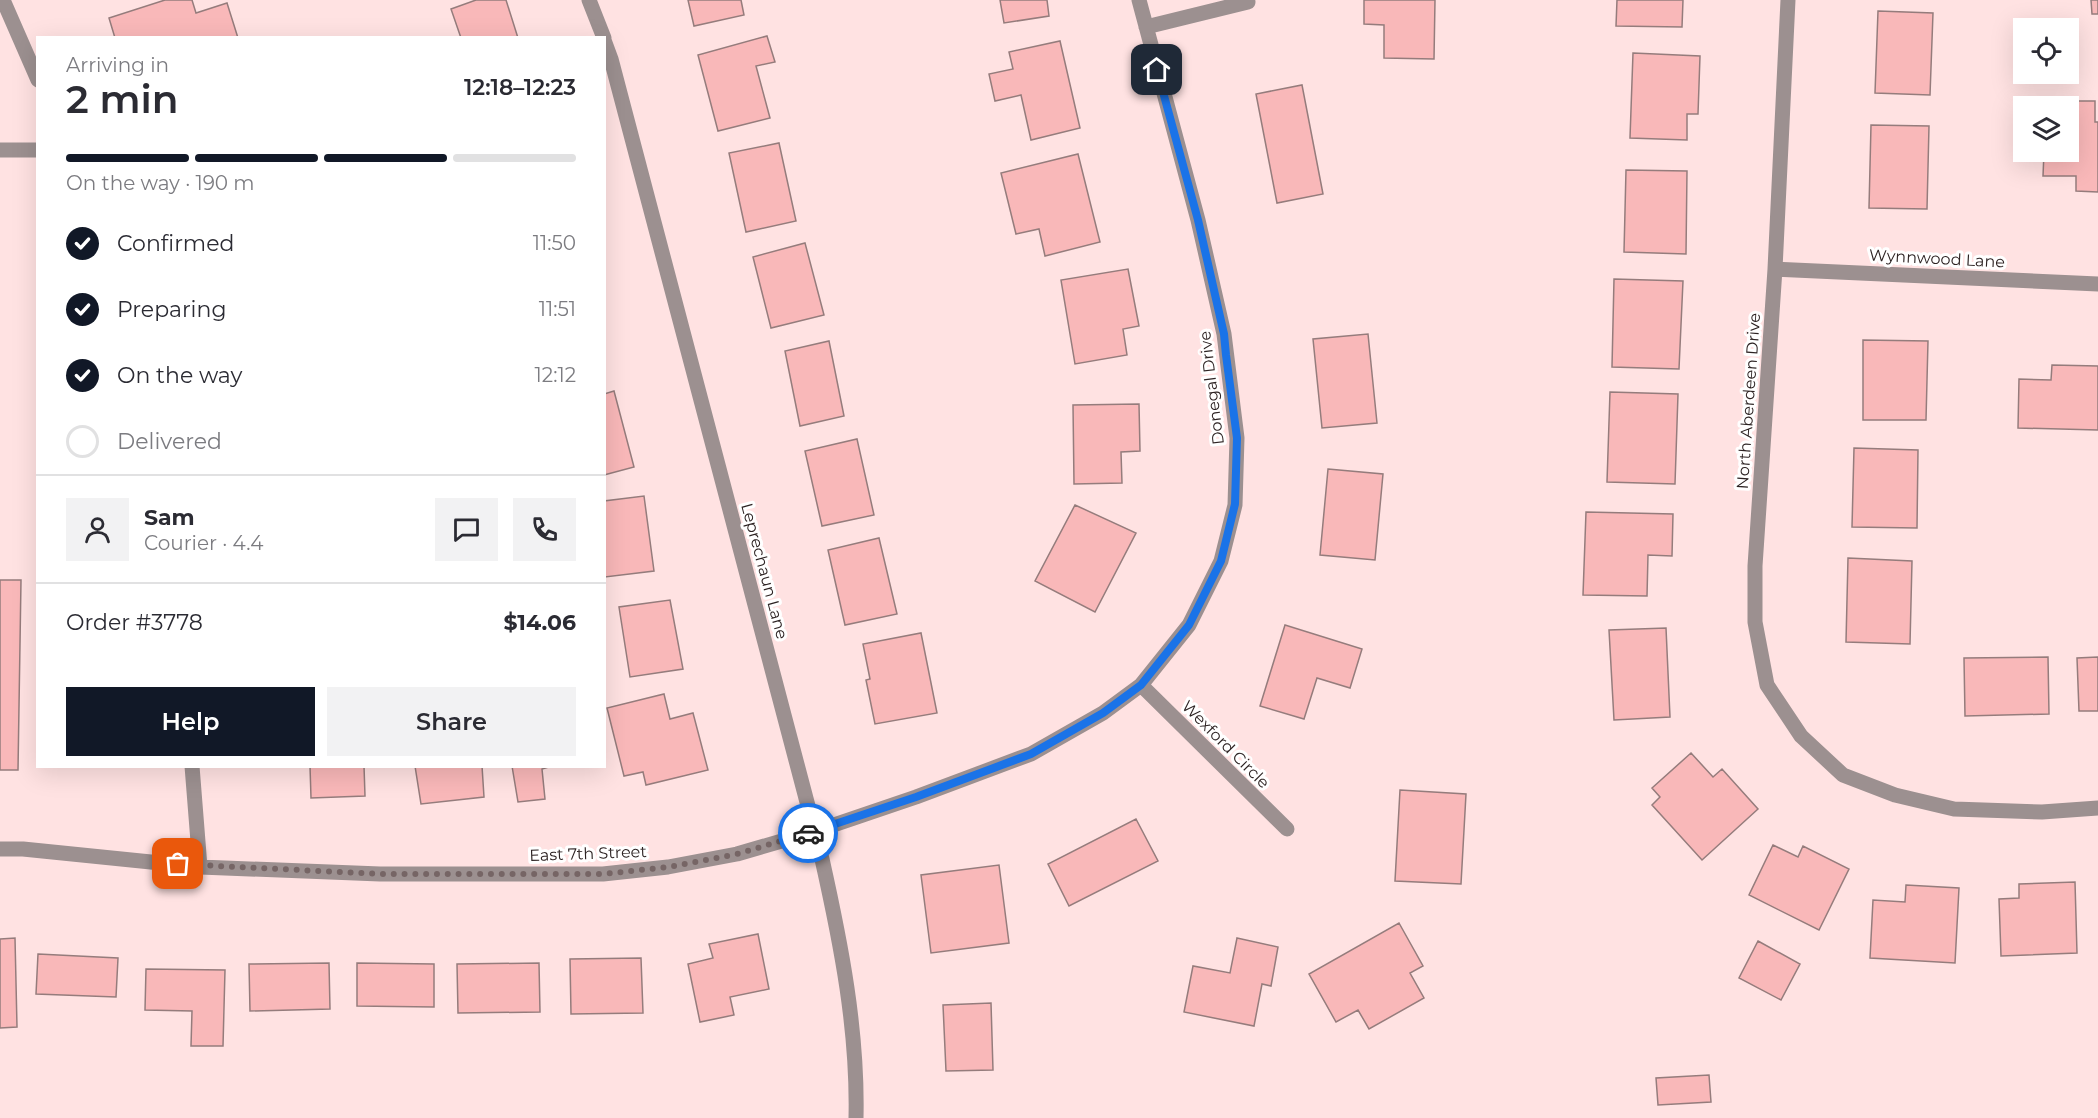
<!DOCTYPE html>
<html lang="en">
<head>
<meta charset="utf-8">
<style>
  body { margin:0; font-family:Montserrat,sans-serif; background:#f2f2f3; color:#2b2b33; height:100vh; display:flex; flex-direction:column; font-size:22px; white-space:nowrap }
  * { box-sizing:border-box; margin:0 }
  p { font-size:20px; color:#7c7c81 }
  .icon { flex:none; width:33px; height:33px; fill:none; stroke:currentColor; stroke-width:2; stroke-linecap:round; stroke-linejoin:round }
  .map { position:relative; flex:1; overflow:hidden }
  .drawer { position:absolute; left:36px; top:36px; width:570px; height:732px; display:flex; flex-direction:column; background:#fff; border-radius:0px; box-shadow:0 6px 24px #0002 }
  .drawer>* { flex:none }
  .controls { position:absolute; left:2013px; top:18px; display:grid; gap:12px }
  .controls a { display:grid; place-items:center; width:66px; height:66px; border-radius:0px; background:#fff; box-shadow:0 6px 24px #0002; font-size:30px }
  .pin { position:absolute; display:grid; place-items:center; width:51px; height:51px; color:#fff; margin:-26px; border-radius:12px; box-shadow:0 3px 9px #0006 }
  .courier { position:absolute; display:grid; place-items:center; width:60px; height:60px; margin:-30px; border:4px solid #1a73e8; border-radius:50%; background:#fff; color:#222; box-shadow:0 2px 8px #0007 }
  .overview em { font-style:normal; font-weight:600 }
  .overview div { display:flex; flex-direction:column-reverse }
  .overview { display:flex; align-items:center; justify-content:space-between; height:102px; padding:0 30px }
  h1 { font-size:39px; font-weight:600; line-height:45px }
  .bar { display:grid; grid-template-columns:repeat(4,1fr); gap:9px 6px; align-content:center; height:72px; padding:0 30px }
  .bar i { height:8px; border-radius:4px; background:#e1e1e2 }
  .bar .current { background:#111827 }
  .bar p { grid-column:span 4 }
  .line { display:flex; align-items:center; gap:15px; padding:0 30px; border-top:2px solid #e1e1e2 }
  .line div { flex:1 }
  .round { display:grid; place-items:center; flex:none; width:63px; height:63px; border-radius:0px; background:#f2f2f3 }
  ol { padding:0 30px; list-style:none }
  li { display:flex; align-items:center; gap:18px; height:66px }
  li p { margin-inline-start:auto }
  li .icon { padding:6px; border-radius:50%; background:#111827; color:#fff; stroke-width:4 }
  li:last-child { color:#7c7c81 }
  li i { width:33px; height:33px; border:3px solid #e1e1e2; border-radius:50% }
  .action { display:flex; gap:12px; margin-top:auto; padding:12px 30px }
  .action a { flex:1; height:69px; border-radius:0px; background:#111827; color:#fff; font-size:24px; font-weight:600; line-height:69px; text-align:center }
  .action a+a { background:#f2f2f3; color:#2b2b33 }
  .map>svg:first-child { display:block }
  .building { fill:#f9b8b9; stroke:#957c7c; stroke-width:1.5 }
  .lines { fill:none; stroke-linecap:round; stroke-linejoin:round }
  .lane { stroke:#9c9090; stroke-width:15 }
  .street { stroke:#9c9090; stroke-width:15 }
  .done { stroke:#766565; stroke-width:6; stroke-dasharray:0 10.8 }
  .route { stroke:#1a73e8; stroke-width:8 }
  .labels { text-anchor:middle; stroke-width:6; stroke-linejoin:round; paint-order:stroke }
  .street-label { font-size:16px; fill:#2c2222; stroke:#fff }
</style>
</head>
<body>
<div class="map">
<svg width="2098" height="1118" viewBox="0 0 2098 1118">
  <rect width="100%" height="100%" fill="#ffe2e2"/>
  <!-- building -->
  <path class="building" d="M165,0H192L196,13L227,3L238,38H115L109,18Z
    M476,0H506L518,38H461L451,9Z
    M688,0H741L744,15L694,26Z
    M1000,0H1047L1049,16L1004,23Z
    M1364,0H1435L1434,59L1384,58V25L1364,24Z
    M1617,0H1683L1682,27L1616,26Z
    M2091,0H2098V14H2092Z
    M1878,11L1933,13L1930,95L1875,93Z
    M767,36L775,62L756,66L770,118L718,131L698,55Z
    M1060,41L1080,128L1031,140L1021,95L995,101L989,74L1013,69L1009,52Z
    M1633,53L1700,56L1698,114H1687V140L1630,138Z
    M1302,85L1323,194L1277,203L1256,94Z
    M2076,101H2095V122H2098V192L2076,191V176H2043L2044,152H2068V120L2076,121Z
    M1871,125L1929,126L1927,209L1869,208Z
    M779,143L796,221L746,232L729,153Z
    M1078,154L1100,242L1045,256L1039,229L1016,234L1001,173Z
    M1626,170L1687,171L1686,254L1624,252Z
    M805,243L824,315L771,328L753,257Z
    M1128,269L1139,326L1123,329L1127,355L1075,364L1061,280Z
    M1614,279L1683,281L1679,369L1612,367Z
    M1368,334L1377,423L1322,428L1313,339Z
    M1863,340L1928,341L1926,420H1863Z
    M829,341L844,416L800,426L785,351Z
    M2052,365L2098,366V430L2018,428L2019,379L2051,380Z
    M614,391L634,467L604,475V394Z
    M1610,392L1678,394L1675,484L1607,482Z
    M1139,404L1140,451L1121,452L1122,483L1074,484L1073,405Z
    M857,439L874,515L822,526L805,451Z
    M1854,448L1918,450L1917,528L1852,527Z
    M1328,469L1383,474L1375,560L1320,555Z
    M644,496L654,571L605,577L604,501Z
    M1075,505L1136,533L1095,612L1035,581Z
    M1586,512L1673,514L1672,556L1648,555L1647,596L1583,595Z
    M879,538L897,614L845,625L828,550Z
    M1848,558L1912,561L1910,644L1846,642Z
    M0,580H21L18,770H0Z
    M670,600L683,669L630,677L619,607Z
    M1285,625L1362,649L1350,688L1317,678L1304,719L1260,706Z
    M1666,628L1670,717L1614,720L1609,630Z
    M921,633L937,713L875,724L866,680L870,679L863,644Z
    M2048,657L2049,714L1965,716L1964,658Z
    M2098,657V711H2079L2077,658Z
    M664,694L670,719L693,713L708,770L646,785L643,772L624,776L607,708Z
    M1691,753L1713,777L1722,769L1758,809L1702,860L1652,805L1660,797L1652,788Z
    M310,766H364L365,796L311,798Z
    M415,766H482L484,797L421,804Z
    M512,766H552L542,769L545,799L518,802Z
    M1400,790L1466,794L1461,884L1395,881Z
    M1136,819L1158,861L1069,906L1048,864Z
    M1773,845L1798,857L1803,846L1849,869L1819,930L1749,895Z
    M999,865L1009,943L931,953L921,875Z
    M2075,882L2077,953L2001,956L1999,899L2019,898V884Z
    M1906,885L1959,888L1955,963L1870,958L1873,900L1905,902Z
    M1399,923L1423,966L1410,973L1424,998L1369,1029L1358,1010L1336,1022L1309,974Z
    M758,934L769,989L730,997L734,1015L700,1022L688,964L713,958L709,944Z
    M15,938L17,1027L0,1028V939Z
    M1237,938L1278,947L1271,986L1262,984L1254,1026L1184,1012L1193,966L1230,973Z
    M1758,941L1800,964L1781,1000L1739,978Z
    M38,954L118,958L116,997L36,994Z
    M641,958L643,1013L571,1014L570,959Z
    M329,963L330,1009L250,1011L249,964Z
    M357,963L434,964V1007L357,1006Z
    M539,963L540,1012L458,1013L457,964Z
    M146,969L225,970L223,1046H191L192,1011L145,1010Z
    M991,1003L993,1070L946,1071L943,1005Z
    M1709,1075L1711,1102L1658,1105L1656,1078Z"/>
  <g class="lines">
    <!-- lane -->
    <path class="lane" d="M0,150H38"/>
    <!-- street -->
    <path class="street" d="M3,0L38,80
      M589,0L604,38
      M1788,0L1775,269L1755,566V622L1767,685L1801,736L1843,775L1895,795L1954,809L2042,812L2098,808
      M1146,27L1248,2
      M604,40L611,59L822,859C841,944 858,1030 856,1118
      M1775,269L2098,284
      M1141,685L1287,829
      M192,766L200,867
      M0,849H23L200,867L380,874H603L668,867L737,854L816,831L916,797L1031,754L1103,713L1141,685L1189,625L1221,561L1235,505L1237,438L1224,334L1198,220L1139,0"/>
  </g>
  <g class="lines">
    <!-- done -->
    <path class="done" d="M178,864L380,874H603L669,867L737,854L808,833"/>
    <!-- route -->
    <path class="route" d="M808,833L916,797L1031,754L1103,713L1141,685L1189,625L1221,561L1235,504L1237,438L1226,355L1224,334L1198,220L1157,70"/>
  </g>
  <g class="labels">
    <!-- street labels -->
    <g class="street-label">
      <text transform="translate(1937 258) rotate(3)" y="6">Wynnwood Lane</text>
      <text transform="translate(1211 388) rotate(-97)" y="6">Donegal Drive</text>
      <text transform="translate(1748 401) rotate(-86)" y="6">North Aberdeen Drive</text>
      <text transform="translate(765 571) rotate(75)" y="6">Leprechaun Lane</text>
      <text transform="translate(1226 744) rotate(45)" y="6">Wexford Circle</text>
      <text transform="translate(588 853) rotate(-2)" y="6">East 7th Street</text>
    </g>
  </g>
</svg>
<div class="controls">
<a><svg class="icon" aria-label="locate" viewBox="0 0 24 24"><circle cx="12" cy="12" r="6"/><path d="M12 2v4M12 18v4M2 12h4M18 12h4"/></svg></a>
<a><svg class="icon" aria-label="layers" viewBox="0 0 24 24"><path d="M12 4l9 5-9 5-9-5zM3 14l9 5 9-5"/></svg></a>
</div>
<div class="pin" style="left:178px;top:864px;background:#ea580c"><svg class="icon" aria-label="bag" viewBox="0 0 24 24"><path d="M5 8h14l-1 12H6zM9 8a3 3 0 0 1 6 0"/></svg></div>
<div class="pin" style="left:1157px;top:70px;background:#1f2937"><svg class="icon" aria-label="home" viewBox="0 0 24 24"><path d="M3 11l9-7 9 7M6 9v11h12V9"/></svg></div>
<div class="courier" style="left:808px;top:833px"><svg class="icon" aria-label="car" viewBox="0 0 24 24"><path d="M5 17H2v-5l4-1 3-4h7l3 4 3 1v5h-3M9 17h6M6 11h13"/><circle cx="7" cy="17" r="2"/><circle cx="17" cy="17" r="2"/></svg></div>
<section class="drawer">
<div class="overview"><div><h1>2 min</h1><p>Arriving in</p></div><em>12:18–12:23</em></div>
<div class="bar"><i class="current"></i><i class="current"></i><i class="current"></i><i></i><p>On the way · 190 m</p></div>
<ol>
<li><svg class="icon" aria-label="check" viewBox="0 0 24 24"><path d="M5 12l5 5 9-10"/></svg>Confirmed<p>11:50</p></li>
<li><svg class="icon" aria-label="check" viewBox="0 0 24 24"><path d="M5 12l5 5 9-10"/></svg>Preparing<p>11:51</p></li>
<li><svg class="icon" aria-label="check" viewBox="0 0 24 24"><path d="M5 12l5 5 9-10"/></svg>On the way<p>12:12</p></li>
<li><i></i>Delivered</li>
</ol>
<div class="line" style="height:108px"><a class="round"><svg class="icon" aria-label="person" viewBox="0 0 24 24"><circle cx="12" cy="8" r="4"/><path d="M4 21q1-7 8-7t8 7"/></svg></a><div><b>Sam</b><p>Courier · 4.4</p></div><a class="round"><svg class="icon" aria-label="chat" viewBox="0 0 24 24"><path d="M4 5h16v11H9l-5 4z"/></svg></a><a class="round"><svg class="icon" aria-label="phone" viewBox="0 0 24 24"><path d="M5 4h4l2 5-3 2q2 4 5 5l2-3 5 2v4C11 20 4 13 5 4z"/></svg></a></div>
<div class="line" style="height:78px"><div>Order #3778</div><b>$14.06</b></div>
<div class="action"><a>Help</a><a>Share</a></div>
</section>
</div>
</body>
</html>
